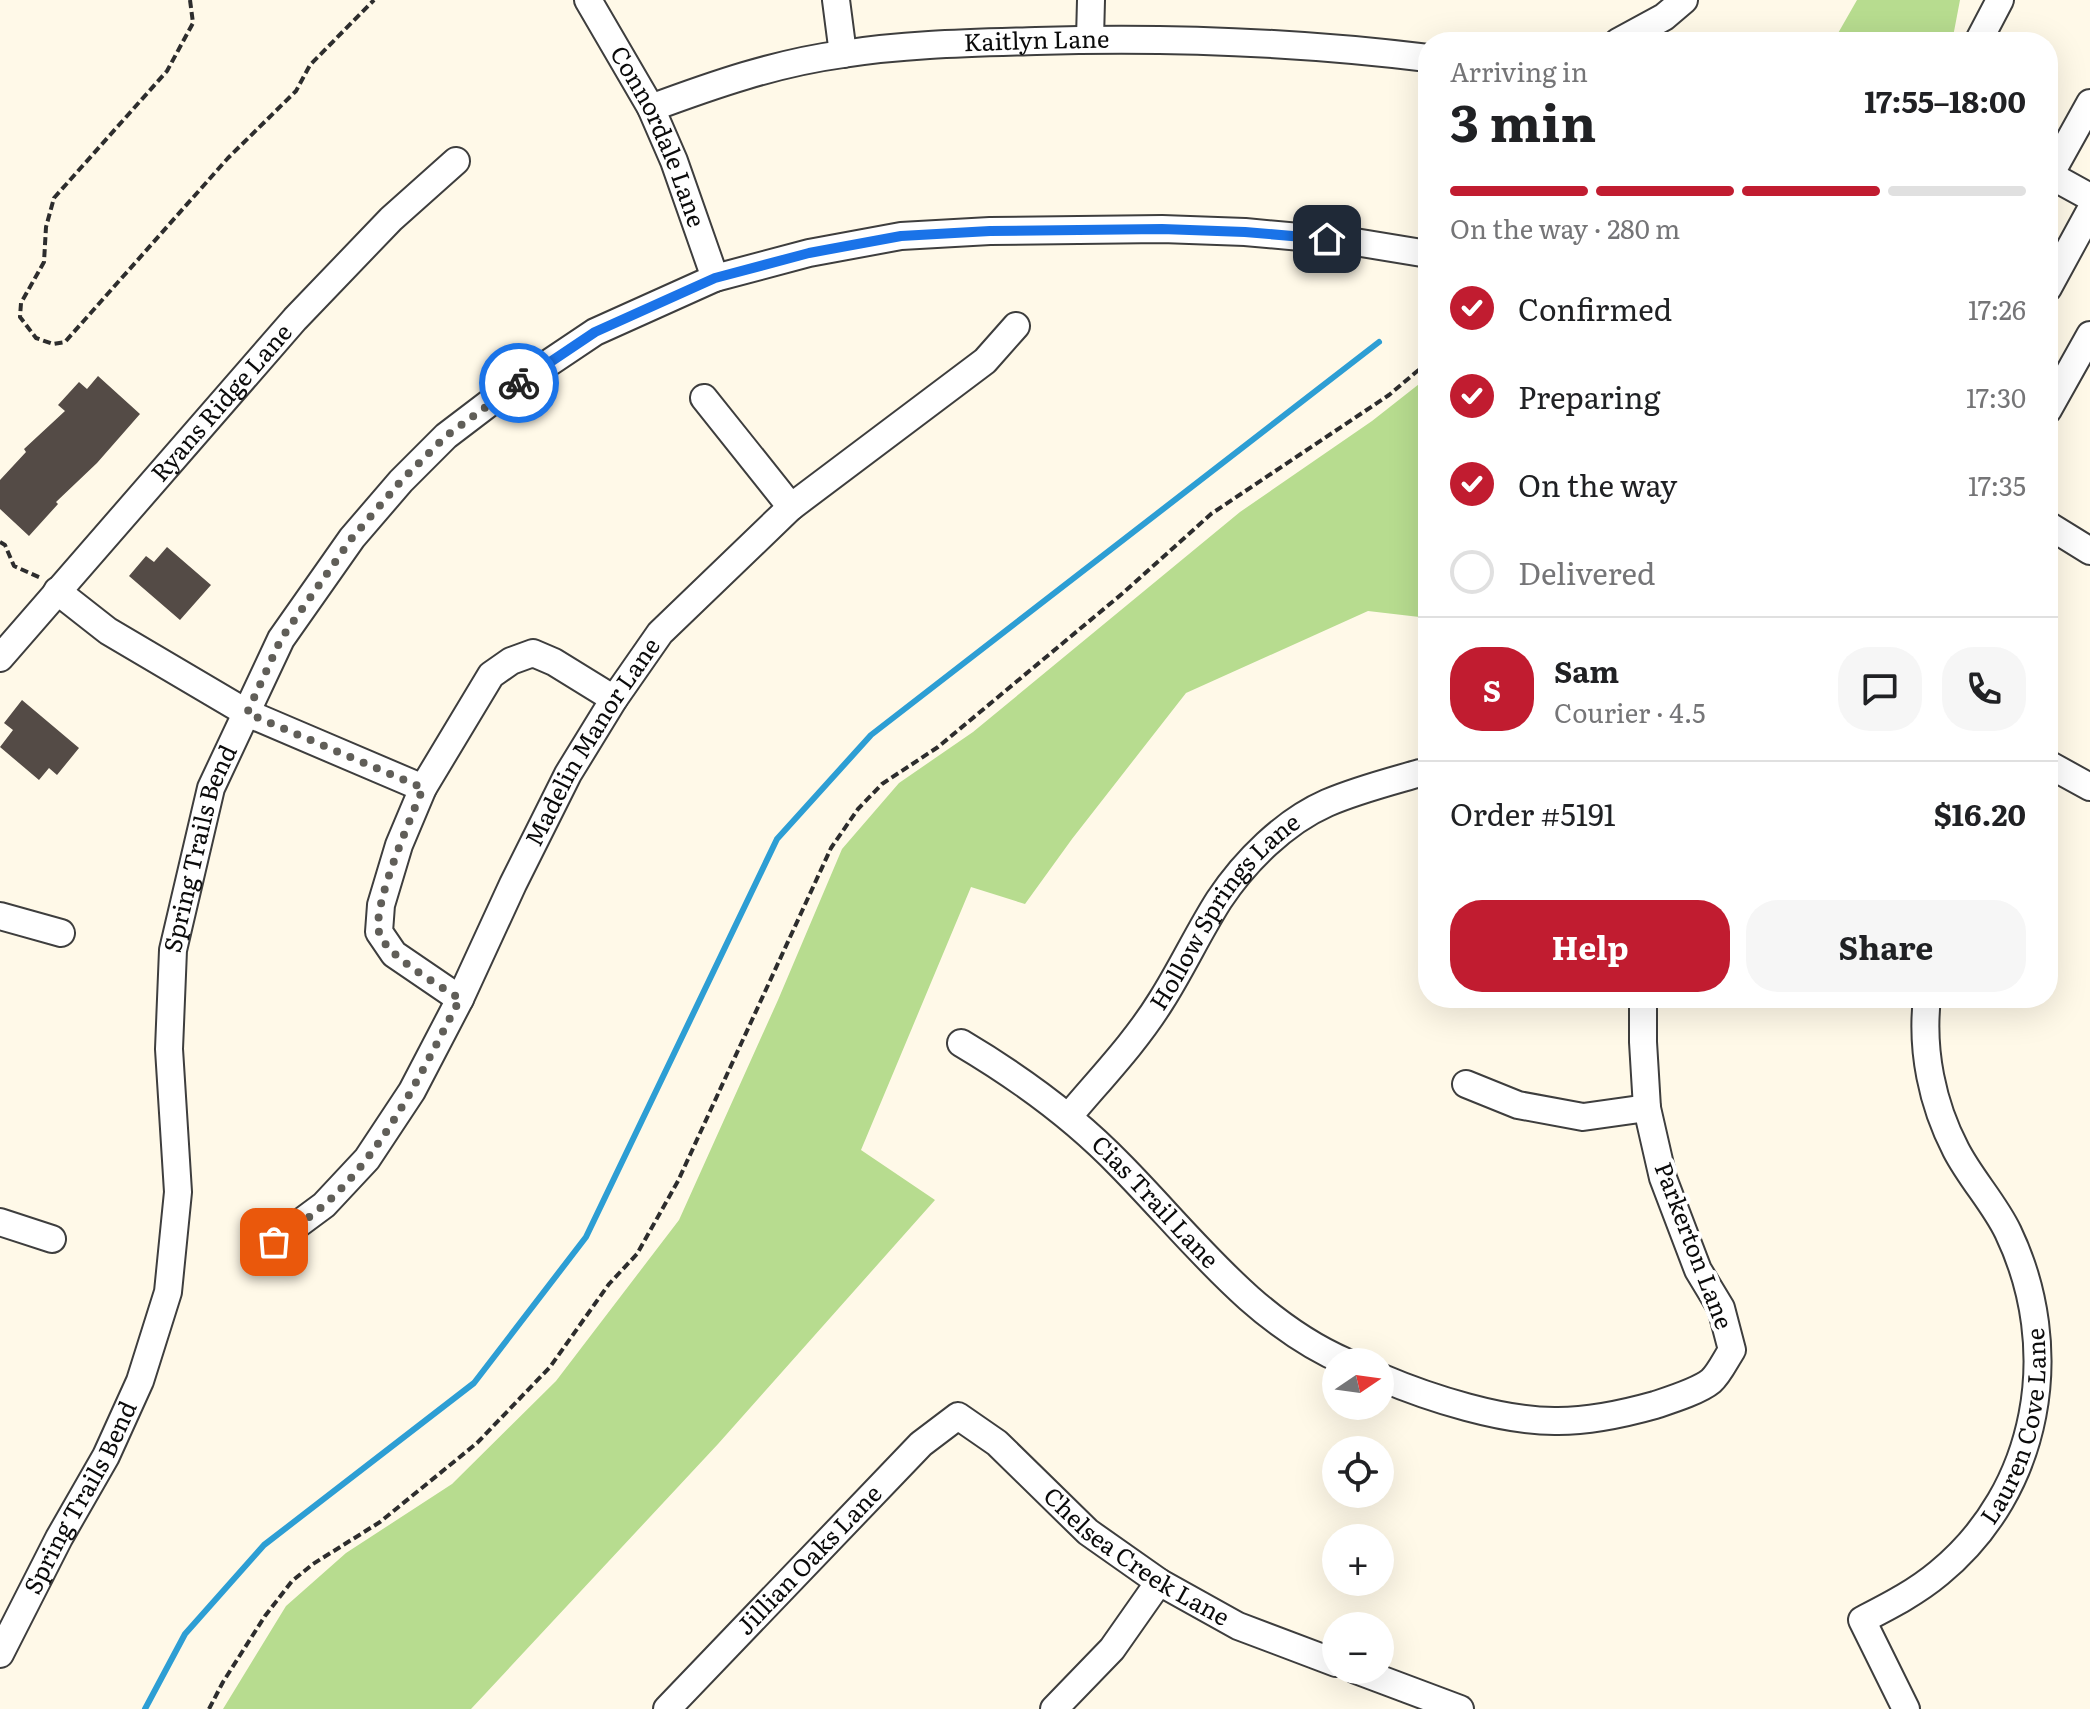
<!DOCTYPE html>
<html lang="en">
<head>
<meta charset="utf-8">
<style>
  body { margin:0; font-family:Literata,serif; background:#f6f6f6; color:#202124; height:100vh; display:flex; flex-direction:column; font-size:30px; white-space:nowrap }
  * { box-sizing:border-box; margin:0 }
  p { font-size:26px; color:#757577 }
  .icon { flex:none; width:44px; height:44px; fill:none; stroke:currentColor; stroke-width:2; stroke-linecap:round; stroke-linejoin:round }
  .map { position:relative; flex:1; overflow:hidden }
  .panel { position:absolute; left:1418px; top:32px; width:640px; height:976px; display:flex; flex-direction:column; background:#fff; border-radius:32px; box-shadow:0 8px 32px #0002 }
  .panel>* { flex:none }
  .needle { width:52px; rotate:77deg }
  .tools { position:absolute; left:1322px; top:1348px; display:grid; gap:16px }
  .tools a { display:grid; place-items:center; width:72px; height:72px; border-radius:50%; background:#fff; box-shadow:0 8px 32px #0002; font-size:40px }
  .pin { position:absolute; display:grid; place-items:center; width:68px; height:68px; color:#fff; margin:-34px; border-radius:16px; box-shadow:0 4px 12px #0006 }
  .courier { position:absolute; display:grid; place-items:center; width:80px; height:80px; margin:-40px; border:6px solid #1a73e8; border-radius:50%; background:#fff; color:#222; box-shadow:0 2px 10px #0007 }
  .summary em { font-style:normal; font-weight:700 }
  .summary div { display:flex; flex-direction:column-reverse }
  .summary { display:flex; align-items:center; justify-content:space-between; height:136px; padding:0 32px }
  h1 { font-size:52px; font-weight:700; line-height:60px }
  .bar { display:grid; grid-template-columns:repeat(4,1fr); gap:12px 8px; align-content:center; height:96px; padding:0 32px }
  .bar i { height:10px; border-radius:6px; background:#e0e0e0 }
  .bar .selected { background:#c11c30 }
  .bar p { grid-column:span 4 }
  .line { display:flex; align-items:center; gap:20px; padding:0 32px; border-top:2px solid #e0e0e0 }
  .line div { flex:1 }
  .round { display:grid; place-items:center; flex:none; width:84px; height:84px; border-radius:32px; background:#f6f6f6 }
  ol { padding:0 32px; list-style:none }
  li { display:flex; align-items:center; gap:24px; height:88px }
  li p { margin-inline-start:auto }
  li .icon { padding:8px; border-radius:50%; background:#c11c30; color:#fff; stroke-width:4 }
  li:last-child { color:#757577 }
  li i { width:44px; height:44px; border:4px solid #e0e0e0; border-radius:50% }
  .cta { display:flex; gap:16px; margin-top:auto; padding:16px 32px }
  .cta a { flex:1; height:92px; border-radius:32px; background:#c11c30; color:#fff; font-size:32px; font-weight:700; line-height:92px; text-align:center }
  .cta a+a { background:#f6f6f6; color:#202124 }
  .map>svg:first-child { display:block }
  .forest { fill:#b7dc8f }
  .lines { fill:none; stroke-linecap:round; stroke-linejoin:round }
  .stream { stroke:#2d9ed4; stroke-width:6 }
  .building { fill:#544b46 }
  .minor-casing { stroke:#3e3e3e; stroke-width:30 }
  .path { stroke:#2d2d2d; stroke-width:4; stroke-dasharray:8 4; stroke-linecap:butt }
  .minor { stroke:#fff; stroke-width:26 }
  .done { stroke:#605e58; stroke-width:8; stroke-dasharray:0 14.4 }
  .route { stroke:#1a73e8; stroke-width:10 }
  .labels { text-anchor:middle; stroke-width:8; stroke-linejoin:round; paint-order:stroke }
  .street-label { font-size:24px; fill:#0b0b0b; stroke:#fff }
</style>
</head>
<body>
<div class="map">
<svg width="2090" height="1709" viewBox="0 0 2090 1709">
  <rect width="100%" height="100%" fill="#fff9e8"/>
  <!-- forest -->
  <path class="forest" d="M1857,0H1960L1952,42H1833Z
    M1428,377V618L1368,611L1186,693L1072,839L1025,904L971,887L861,1150L935,1200L718,1444L471,1709H223L286,1606L346,1553L452,1484L556,1381L679,1220L778,1000L842,849L899,783L973,732L1240,512L1372,421Z"/>
  <g class="lines">
    <!-- stream -->
    <path class="stream" d="M145,1709L185,1634L264,1545L474,1383L586,1237L777,839L871,735L1379,342"/>
  </g>
  <!-- building -->
  <path class="building" d="M98,376L140,414L97,463L56,502L58,504L29,536L0,509V480L26,452L24,449L65,411L58,405L79,382L87,389Z
    M167,547L211,585L180,620L129,576L146,556L154,562Z
    M22,700L79,748L57,775L49,768L39,780L0,747L13,730L4,723Z"/>
  <g class="lines">
    <defs>
      <g id="minor">
        <path id="s1" d="M588,0L651,108L674,161L715,278"/>
        <path d="M836,0L843,54"/>
        <path d="M1090,39L1091,0"/>
        <path d="M1618,42L1664,17L1684,0"/>
        <path d="M1978,42L2000,0"/>
        <path id="s2" d="M651,108C713,85 776,63 843,54C906,44 971,43 1036,41C1167,37 1298,42 1428,58"/>
        <path d="M2048,174L2090,197"/>
        <path d="M2050,175L2090,103"/>
        <path d="M2048,288L2090,211"/>
        <path d="M704,398L791,507"/>
        <path d="M2048,410L2090,335"/>
        <path d="M2048,525L2090,551"/>
        <path d="M57,591L108,631L247,713L423,788"/>
        <path id="s3" d="M0,658L295,319L391,219L456,161"/>
        <path d="M2048,764L2090,787"/>
        <path d="M0,916L61,933"/>
        <path d="M460,999L394,954L379,932L381,905L399,845L423,788L491,675L511,661L533,653L554,662L614,699"/>
        <path id="s4" d="M961,1043C1020,1078 1073,1116 1121,1166C1190,1236 1253,1322 1346,1362"/>
        <path d="M1466,1084L1518,1105L1583,1117L1647,1108"/>
        <path id="s5" d="M1069,1116C1100,1079 1135,1043 1161,1001C1182,968 1198,933 1219,900C1245,861 1284,822 1327,803C1357,790 1389,782 1420,773H1428"/>
        <path d="M0,1222L52,1239"/>
        <path id="s6" d="M274,1242L324,1205L367,1159L412,1091L460,999L513,884L568,774L614,699L660,633L791,507L985,361L1016,326"/>
        <path d="M1380,1377C1429,1398 1504,1422 1558,1421C1591,1421 1623,1414 1655,1405C1670,1400 1699,1391 1711,1381C1719,1374 1726,1359 1732,1350L1721,1308L1698,1270L1663,1178L1647,1108L1643,1042V998"/>
        <path id="s7" d="M0,1654L59,1538L106,1456L140,1381L168,1292L178,1192L169,1049L173,950L211,788L281,639L352,538L401,481L446,436L492,401L595,332L715,278L809,253L901,236L990,231L1162,229L1245,232L1355,242L1428,254"/>
        <path d="M1356,1670L1460,1709"/>
        <path id="s8" d="M667,1709L921,1444L958,1416L997,1443L1088,1532L1159,1582L1238,1626L1336,1663"/>
        <path d="M1054,1709L1112,1649L1159,1582"/>
        <path id="s9" d="M1906,1709L1862,1620C1889,1606 1915,1593 1939,1573C2040,1490 2064,1349 2008,1232C1994,1203 1971,1179 1956,1150C1932,1104 1921,1050 1927,998"/>
      </g>
    </defs>
    <!-- minor casing -->
    <use href="#minor" class="minor-casing"/>
    <!-- path -->
    <path class="path" d="M190,0L193,23L167,71L54,198L46,227L44,262L21,303L20,317L36,338L53,344L65,342L228,158L296,91L310,65L374,0
      M0,542L5,545L14,566L41,578
      M209,1709L223,1682L265,1616L292,1581L313,1564L380,1522L477,1443L550,1367L609,1284L637,1254L678,1181L831,848L858,809L882,784L938,747L1123,593L1211,514L1389,395L1428,362"/>
    <!-- minor -->
    <use href="#minor" class="minor"/>
  </g>
  <g class="lines">
    <!-- done -->
    <path class="done" d="M274,1242C291,1230 309,1218 324,1205C386,1150 422,1071 460,999C440,985 385,956 379,932C372,905 412,816 423,788L247,713L281,639L352,538L401,481L446,436L519,383"/>
    <!-- route -->
    <path class="route" d="M519,383L595,332L715,278L809,253L901,236L990,231L1162,229L1245,232L1327,239"/>
  </g>
  <g class="labels">
    <!-- street labels -->
    <g class="street-label">
      <text dy="8" stroke="none"><textPath href="#s2" startOffset="394">Kaitlyn Lane</textPath></text>
      <text dy="8" stroke="none"><textPath href="#s1" startOffset="154">Connordale Lane</textPath></text>
      <text dy="8" stroke="none"><textPath href="#s3" startOffset="338">Ryans Ridge Lane</textPath></text>
      <text dy="8" stroke="none"><textPath href="#s6" startOffset="600">Madelin Manor Lane</textPath></text>
      <text dy="8" stroke="none"><textPath href="#s7" startOffset="848">Spring Trails Bend</textPath></text>
      <text dy="8" stroke="none"><textPath href="#s5" startOffset="258">Hollow Springs Lane</textPath></text>
      <text dy="8" stroke="none"><textPath href="#s4" startOffset="252">Cias Trail Lane</textPath></text>
      <text transform="translate(1693 1246) rotate(69)" y="8">Parkerton Lane</text>
      <text dy="8" stroke="none"><textPath href="#s9" startOffset="362">Lauren Cove Lane</textPath></text>
      <text dy="8" stroke="none"><textPath href="#s7" startOffset="176">Spring Trails Bend</textPath></text>
      <text dy="8" stroke="none"><textPath href="#s8" startOffset="642">Chelsea Creek Lane</textPath></text>
      <text dy="8" stroke="none"><textPath href="#s8" startOffset="206">Jillian Oaks Lane</textPath></text>
    </g>
  </g>
</svg>
<div class="tools">
<a><svg class="needle" viewBox="-14 -14 28 28"><path d="M0-13l5 13h-10z" fill="#e53935"/><path d="M0 13l5-13h-10z" fill="#757577"/></svg></a>
<a><svg class="icon" aria-label="locate" viewBox="0 0 24 24"><circle cx="12" cy="12" r="6"/><path d="M12 2v4M12 18v4M2 12h4M18 12h4"/></svg></a>
<a>+</a>
<a>−</a>
</div>
<div class="pin" style="left:274px;top:1242px;background:#ea580c"><svg class="icon" aria-label="bag" viewBox="0 0 24 24"><path d="M5 8h14l-1 12H6zM9 8a3 3 0 0 1 6 0"/></svg></div>
<div class="pin" style="left:1327px;top:239px;background:#1f2937"><svg class="icon" aria-label="home" viewBox="0 0 24 24"><path d="M3 11l9-7 9 7M6 9v11h12V9"/></svg></div>
<div class="courier" style="left:519px;top:383px"><svg class="icon" aria-label="bike" viewBox="0 0 24 24"><circle cx="6" cy="16" r="4"/><circle cx="18" cy="16" r="4"/><path d="M6 16l4-8h5l3 8M10 8l3 8H6M13 5h3"/></svg></div>
<section class="panel">
<div class="summary"><div><h1>3 min</h1><p>Arriving in</p></div><em>17:55–18:00</em></div>
<div class="bar"><i class="selected"></i><i class="selected"></i><i class="selected"></i><i></i><p>On the way · 280 m</p></div>
<ol>
<li><svg class="icon" aria-label="check" viewBox="0 0 24 24"><path d="M5 12l5 5 9-10"/></svg>Confirmed<p>17:26</p></li>
<li><svg class="icon" aria-label="check" viewBox="0 0 24 24"><path d="M5 12l5 5 9-10"/></svg>Preparing<p>17:30</p></li>
<li><svg class="icon" aria-label="check" viewBox="0 0 24 24"><path d="M5 12l5 5 9-10"/></svg>On the way<p>17:35</p></li>
<li><i></i>Delivered</li>
</ol>
<div class="line" style="height:144px"><b class="round" style="background:#c11c30;color:#fff">S</b><div><b>Sam</b><p>Courier · 4.5</p></div><a class="round"><svg class="icon" aria-label="chat" viewBox="0 0 24 24"><path d="M4 5h16v11H9l-5 4z"/></svg></a><a class="round"><svg class="icon" aria-label="phone" viewBox="0 0 24 24"><path d="M5 4h4l2 5-3 2q2 4 5 5l2-3 5 2v4C11 20 4 13 5 4z"/></svg></a></div>
<div class="line" style="height:104px"><div>Order #5191</div><b>$16.20</b></div>
<div class="cta"><a>Help</a><a>Share</a></div>
</section>
</div>
</body>
</html>
